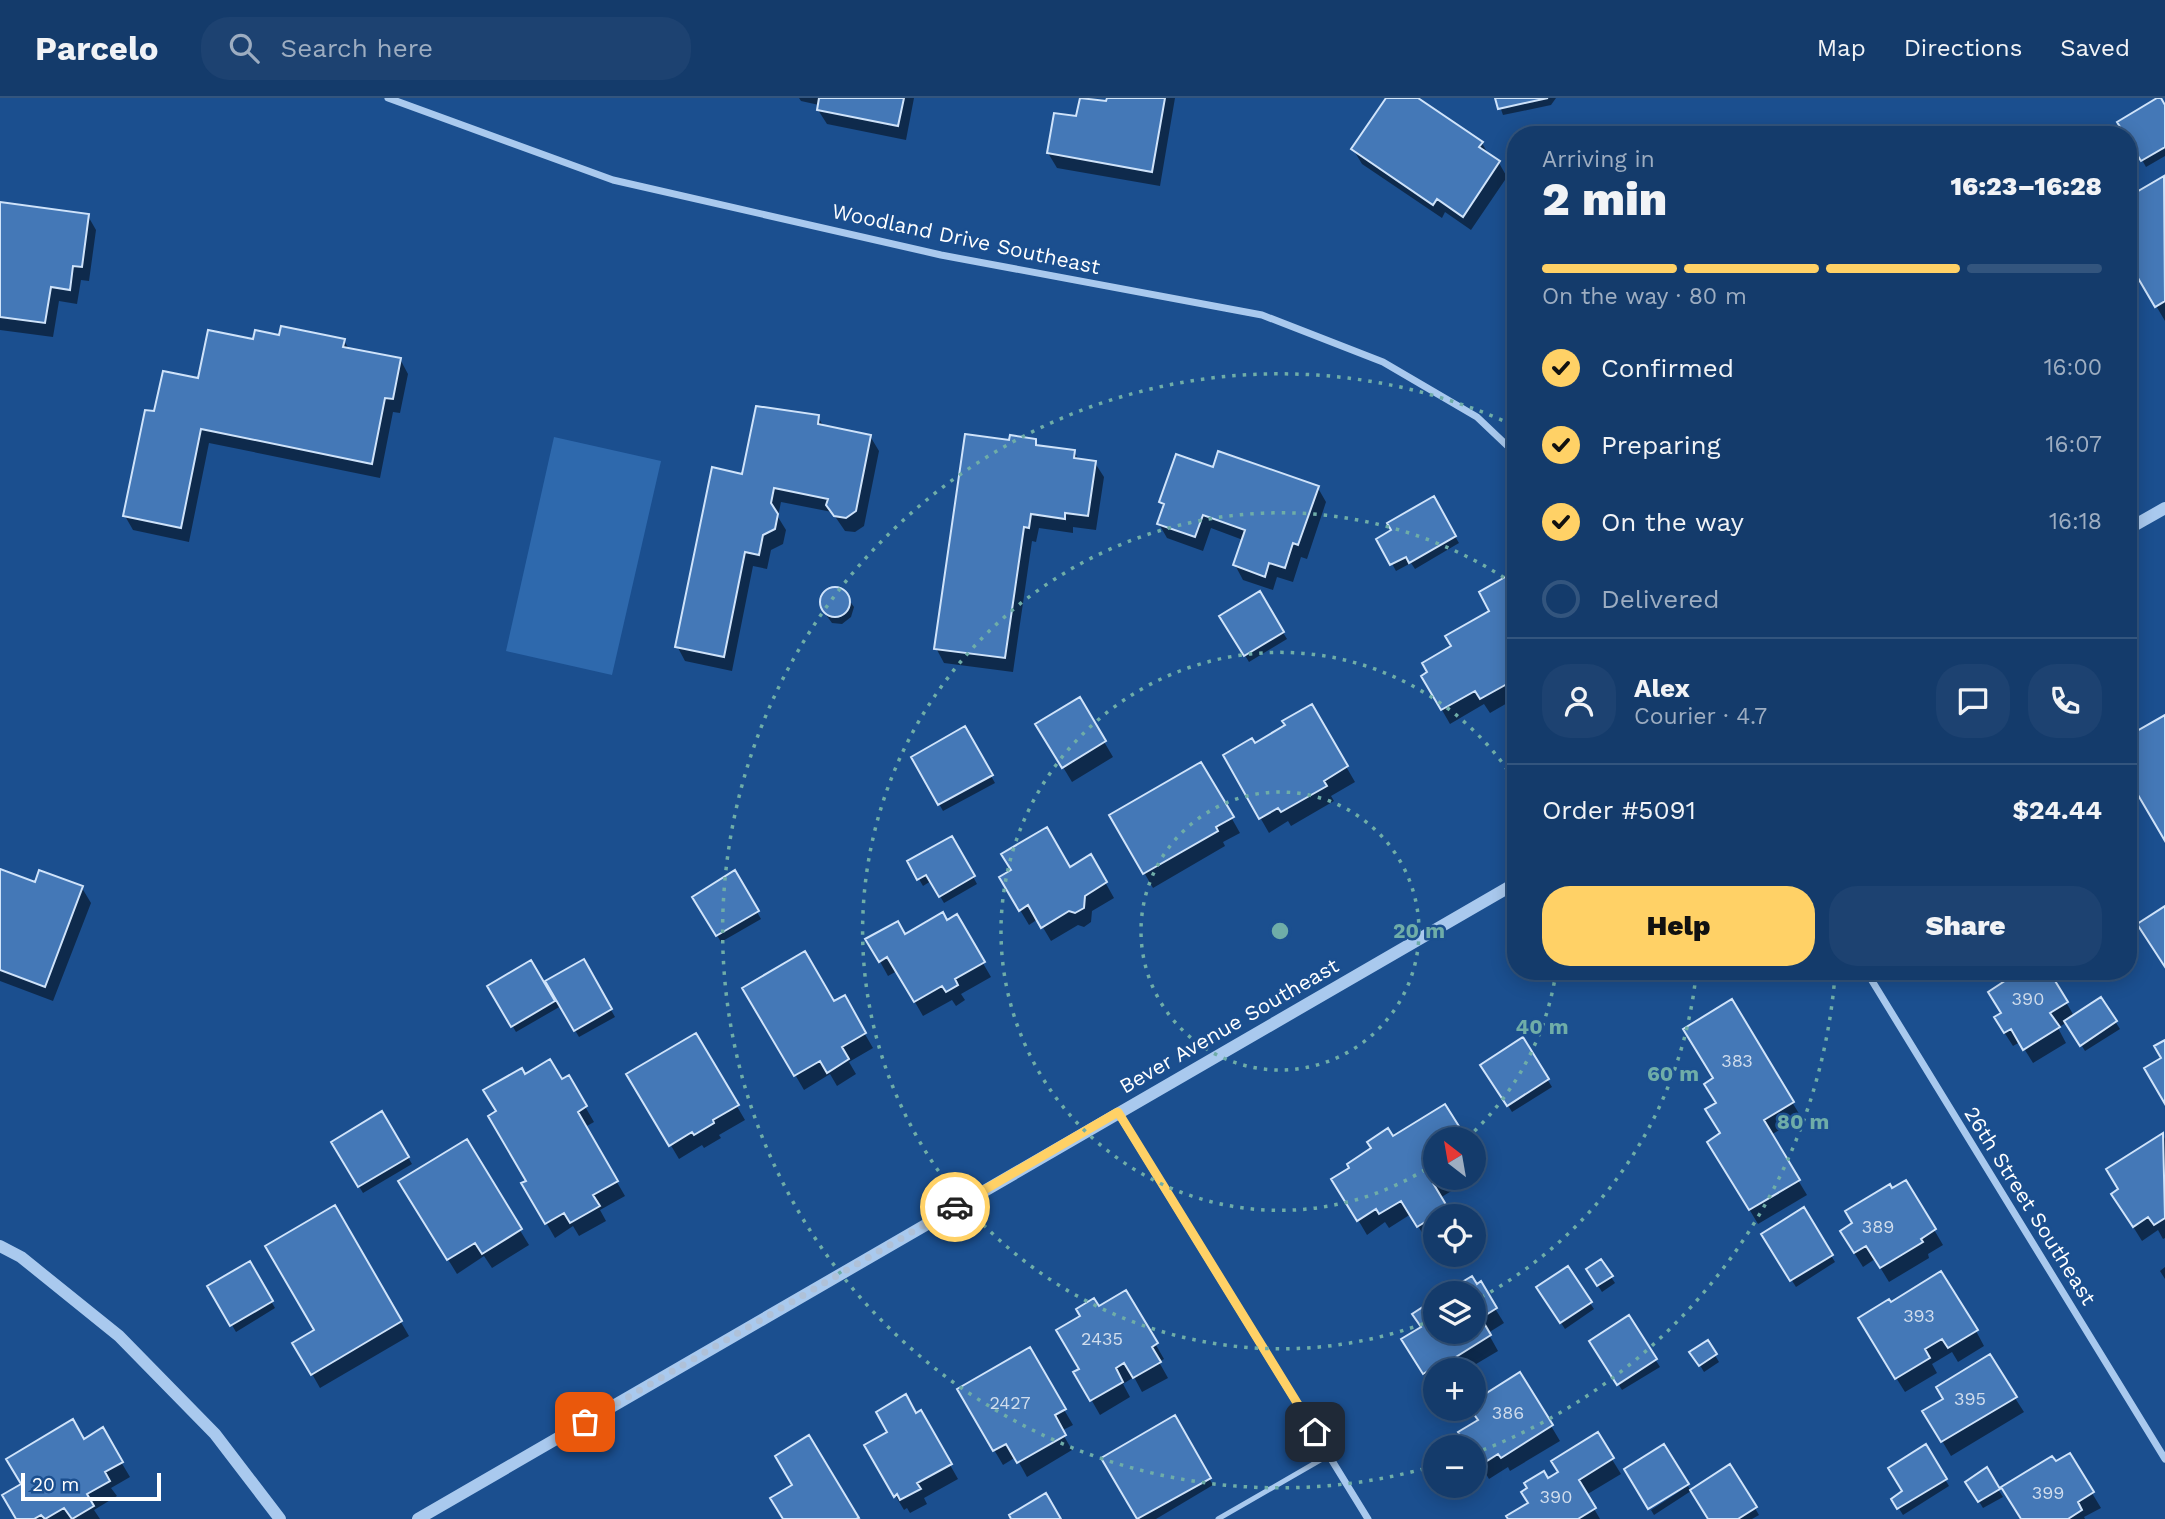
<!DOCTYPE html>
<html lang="en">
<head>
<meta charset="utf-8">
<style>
  body { margin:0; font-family:"Work Sans",sans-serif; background:#1d4271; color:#f1f3f6; height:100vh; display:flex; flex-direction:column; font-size:26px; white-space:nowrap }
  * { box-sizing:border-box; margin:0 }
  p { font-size:23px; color:#9dadc1 }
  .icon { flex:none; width:38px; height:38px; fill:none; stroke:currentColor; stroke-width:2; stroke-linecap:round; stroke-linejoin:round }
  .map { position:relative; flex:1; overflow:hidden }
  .side { position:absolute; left:1507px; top:28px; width:630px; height:854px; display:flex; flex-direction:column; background:#143b6b; border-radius:28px; box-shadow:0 4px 18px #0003,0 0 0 2px #33557e }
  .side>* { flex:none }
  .needle { width:46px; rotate:329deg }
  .fabs { position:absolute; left:1423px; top:1029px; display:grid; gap:14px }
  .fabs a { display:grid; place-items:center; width:63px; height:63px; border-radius:50%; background:#143b6b; box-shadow:0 4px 18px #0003,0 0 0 2px #33557e; font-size:35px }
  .scale { position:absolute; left:21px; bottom:18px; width:140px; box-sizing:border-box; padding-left:7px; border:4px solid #fff; border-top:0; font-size:19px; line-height:24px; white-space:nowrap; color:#fff; -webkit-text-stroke:5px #1b4f8f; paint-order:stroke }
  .pin { position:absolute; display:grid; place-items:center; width:60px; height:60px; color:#fff; margin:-30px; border-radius:14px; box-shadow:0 4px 10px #0006 }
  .courier { position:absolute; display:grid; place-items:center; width:70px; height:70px; margin:-35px; border:5px solid #ffd166; border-radius:50%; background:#fff; color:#222; box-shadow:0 2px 9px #0007 }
  .summary em { font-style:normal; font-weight:800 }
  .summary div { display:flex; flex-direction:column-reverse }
  .summary { display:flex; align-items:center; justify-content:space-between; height:119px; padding:0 35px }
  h1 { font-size:46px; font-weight:800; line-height:52px }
  .bar { display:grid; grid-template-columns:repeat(4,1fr); gap:10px 7px; align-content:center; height:84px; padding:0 35px }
  .bar i { height:9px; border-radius:5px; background:#33557e }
  .bar .on { background:#ffd166 }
  .bar p { grid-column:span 4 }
  .line { display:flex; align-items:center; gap:18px; padding:0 35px; border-top:2px solid #33557e }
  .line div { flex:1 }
  .round { display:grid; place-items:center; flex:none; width:74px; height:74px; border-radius:28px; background:#1d4271 }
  ol { padding:0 35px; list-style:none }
  li { display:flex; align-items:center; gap:21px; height:77px }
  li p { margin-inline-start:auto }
  li .icon { padding:7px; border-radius:50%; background:#ffd166; color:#111; stroke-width:4 }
  li:last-child { color:#9dadc1 }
  li i { width:38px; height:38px; border:4px solid #33557e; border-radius:50% }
  .button { display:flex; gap:14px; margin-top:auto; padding:14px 35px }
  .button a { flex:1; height:80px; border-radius:28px; background:#ffd166; color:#111; font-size:28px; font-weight:800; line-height:80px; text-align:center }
  .button a+a { background:#1d4271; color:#f1f3f6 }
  header { display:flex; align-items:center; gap:42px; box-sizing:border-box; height:98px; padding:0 35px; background:#143b6b; border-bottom:2px solid #33557e }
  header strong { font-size:33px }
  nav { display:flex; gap:38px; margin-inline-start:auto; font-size:24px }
  .search { width:490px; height:63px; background:#1d4271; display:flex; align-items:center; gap:18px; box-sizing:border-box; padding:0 24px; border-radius:28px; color:#9dadc1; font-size:26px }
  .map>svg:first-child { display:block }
  .green { fill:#2e69ad }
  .shadow { fill:#0007 }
  .building { fill:#4478b7; stroke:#cfe3fa; stroke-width:2 }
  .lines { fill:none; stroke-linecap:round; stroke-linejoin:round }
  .service { stroke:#a9c9ee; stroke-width:5 }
  .minor { stroke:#a9c9ee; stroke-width:7 }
  .tertiary { stroke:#a9c9ee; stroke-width:12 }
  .done { stroke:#afc1d8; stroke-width:7; stroke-dasharray:0 12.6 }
  .route { stroke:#ffd166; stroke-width:9 }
  .ring { fill:none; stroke:#6fada8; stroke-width:3.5; stroke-dasharray:3.5 7 }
  .labels { text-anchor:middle; stroke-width:5; stroke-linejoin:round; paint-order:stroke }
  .number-label { font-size:18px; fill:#d0dded }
  .street-label { font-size:21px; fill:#fff; stroke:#1b4f8f }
  .centre { fill:#6fada8; stroke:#1b4f8f; stroke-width:3.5 }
  .ring-label { font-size:21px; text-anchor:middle; font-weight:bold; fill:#6fada8; stroke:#1b4f8f; stroke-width:5; stroke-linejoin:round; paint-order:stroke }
</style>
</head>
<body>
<header>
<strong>Parcelo</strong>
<div class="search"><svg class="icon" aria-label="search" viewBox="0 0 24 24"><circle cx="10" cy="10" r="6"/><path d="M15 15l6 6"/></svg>Search here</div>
<nav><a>Map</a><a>Directions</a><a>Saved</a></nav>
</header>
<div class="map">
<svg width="2165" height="1421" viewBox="0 0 2165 1421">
  <rect width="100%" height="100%" fill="#1b4f8f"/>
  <!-- green -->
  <path class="green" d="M554,339L661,363L612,577L506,553Z"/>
  <!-- shadow -->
  <path class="shadow" d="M799,0H914L906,42L827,26L818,12L819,7L801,3Z
    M1109,0H1175L1160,88L1057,70L1048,55L1078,20L1108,5Z
    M1388,0H1415L1482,45L1489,58L1499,65L1507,79L1471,132L1445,114L1442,120L1362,66L1353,51Z
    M1497,0H1556L1551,7L1503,17Z
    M2165,11V58L2146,69L2128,37Z
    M2163,81L2165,83V223L2128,160V140L2134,137L2128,128V101Z
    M0,106L88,118L96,132L89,183L81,182L77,206L59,203L53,239L0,232Z
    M280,239L344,243L349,251L400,261L408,276L400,315L393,314L380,380L209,345L189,444L133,432L125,418L156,315L254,243Z
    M818,319L824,329L870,338L879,353L864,428L855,434L845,433L832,414L781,404L778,419L786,432L783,446L771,452L767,471L753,468L732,573L685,563L677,548L743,378Z
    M1035,343L1039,349L1074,354L1079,362L1095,365L1104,379L1096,432L1073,429V435L1039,430L1036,444L1032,443L1013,574L944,565L936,550L1010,344Z
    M1214,371L1318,390L1326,404L1307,461L1301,459L1293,484L1277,479L1273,492L1243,482L1235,467L1243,442L1211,430L1203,453L1167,440L1159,426L1164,410L1161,404Z
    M1433,401L1459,445L1415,471L1411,465L1396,473L1379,442L1393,433Z
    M832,491L842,492L854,509L851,519L842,526L832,525L821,510L823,497Z
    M1259,496L1287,541L1249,564L1221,518Z
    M1516,496V600L1490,615L1484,606L1450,626L1423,579L1492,513Z
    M1079,601L1113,659L1072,684L1037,626Z
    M1311,608L1355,684L1331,698L1334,703L1291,728L1288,723L1269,735L1225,658L1255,647L1287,628Z
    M964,630L995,685L943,713L913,659Z
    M1201,666L1240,735L1223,744L1225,748L1153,790L1111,717Z
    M952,740L977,786L944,805L931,783L923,788L909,764Z
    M1091,759L1114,800L1092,813L1091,824L1084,829L1078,827L1051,843L1038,821L1029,827L1001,780L1013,773L1070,771Z
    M735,775L761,821L721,844L694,799Z
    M0,776L36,786L82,790L91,805L53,903L0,883Z
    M956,819L991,879L961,896L965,902L956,908L952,902L923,918L897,873L888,878L868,842L905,838L947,824Z
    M583,863L615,919L579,939L561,908L516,934L490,889L553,903L555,902L547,884Z
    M745,891L833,905L844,900L873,950L849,964L856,976L837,988L830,976L804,992Z
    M2101,901L2120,931L2085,953L2067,924L2058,930L2066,945L2033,965L2020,944L2013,948L2004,934L2066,904L2074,918Z
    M1732,904L1801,1019L1771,1037L1807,1097L1758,1126L1709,1044L1722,1036L1715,981Z
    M695,937L745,1022L719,1037L721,1040L704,1050L702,1047L679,1061L629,977Z
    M1523,942L1552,989L1512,1014L1483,967Z
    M525,978L562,984L568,979L594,1024L585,1029L625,1098L600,1112L606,1123L579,1138L573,1128L555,1140L524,1086L528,1084L498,1014Z
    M1445,1008L1465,1041H1435V1080H1474V1055L1484,1073L1440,1100L1451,1118H1435V1138L1427,1143L1411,1116L1389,1130L1385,1124L1367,1137L1334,1081L1351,1071L1373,1051Z
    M382,1016L412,1066L363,1095L333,1045Z
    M2163,1037L2165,1041V1140L2163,1141L2158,1132L2142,1143L2122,1111Z
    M466,1044L529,1147L492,1170L484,1158L457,1176L409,1098Z
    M1906,1084L1943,1147L1928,1156L1929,1160L1889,1184L1875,1161L1863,1169L1850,1148L1892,1093Z
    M334,1109L409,1238L320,1290L295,1246L316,1233Z
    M1803,1111L1835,1164L1796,1189L1763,1137Z
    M249,1165L275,1210L236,1234L209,1188Z
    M2165,1169V1181L2160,1173Z
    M1588,1172L1611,1179L1615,1185L1602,1194Z
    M1471,1180L1477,1189L1480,1186L1504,1225L1488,1235L1498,1253L1466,1272H1435V1289L1433,1290L1411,1256L1435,1203V1234H1474V1195H1447Z
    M1126,1195L1164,1261L1159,1264L1168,1280L1142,1294L1134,1279L1123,1286L1130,1299L1100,1317L1076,1275L1081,1272L1099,1211Z
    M1542,1196L1590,1205L1594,1211L1565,1231Z
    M1891,1206L1976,1233L1984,1248L1958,1264L1952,1254L1932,1266L1937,1275L1905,1294L1868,1235Z
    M1629,1219L1660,1269L1622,1292L1591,1243Z
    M1707,1244L1719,1264L1704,1274L1692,1254Z
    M1029,1252L1073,1327L1061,1333L1072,1352L1027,1379L1016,1359L1003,1367L959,1292Z
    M1520,1276L1560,1343L1510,1373L1508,1369L1489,1381L1474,1356V1349H1469L1461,1334L1479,1323L1472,1311L1474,1305Z
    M2015,1300L2024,1314L1951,1358L1925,1314Z
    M920,1314L958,1381L924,1400L927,1406L910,1415L907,1410L904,1412L866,1348Z
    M1174,1320L1213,1387L1156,1421H1139L1104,1360Z
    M102,1332L130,1379L111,1390L117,1398L94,1412L100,1421H18L23,1387Z
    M1597,1337L1621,1376L1586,1397L1600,1421H1510L1530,1406L1548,1382L1560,1375Z
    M1926,1349L1949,1388L1903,1417L1893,1401L1905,1394Z
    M2069,1357L2101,1410L2084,1419L2085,1421H2023L2055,1366Z
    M1730,1368L1759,1417L1752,1421H1710L1691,1393L1654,1417L1651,1412L1688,1388L1691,1393Z
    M1986,1372L2003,1399L1983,1410L1967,1384Z"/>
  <!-- building -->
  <path class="building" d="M819,0H904L898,28L817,12Z
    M1080,0L1106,3L1107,0H1165L1152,74L1047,55L1054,15L1076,18Z
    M1386,0H1418L1483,44L1479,49L1500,63L1463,119L1437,101L1433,107L1351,51Z
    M1495,0H1548L1498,11Z
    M2157,0H2161L2165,7V49L2141,63L2128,42V37H2125L2117,24Z
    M2164,78L2165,203L2155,209L2128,163V138L2131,137L2128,131V99Z
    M0,104L89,116L82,169L73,168L70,192L51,189L45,225L0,219Z
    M281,228L345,241L343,249L401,260L393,301L385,300L372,366L201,331L181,430L123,418L145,312L154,313L163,273L198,280L208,232L253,241L255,232L279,237Z
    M756,308L819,317L818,326L871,337L856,413L846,420L834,418L826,407L828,401L774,390L771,405L778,416L775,431L763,437L759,457L745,454L724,559L675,549L712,369L742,376Z
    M965,336L1009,342L1010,337L1036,341V347L1075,352L1074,360L1096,363L1088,418L1065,415V421L1031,416L1029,430L1024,429L1005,560L934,551Z
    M1218,353L1319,388L1298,447L1293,445L1285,470L1269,465L1265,479L1233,467L1245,432L1203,417L1195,439L1157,426L1164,406L1159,404L1176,356L1213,369Z
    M1434,398L1456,438L1409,465L1406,459L1390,467L1376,441L1391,432L1387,425Z
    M1507,478L1516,492V581L1480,601L1475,593L1441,612L1421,578L1427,574L1422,565L1451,548L1445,538L1489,513L1479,494Z
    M820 504a15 15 0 1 1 30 0a15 15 0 1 1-30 0Z
    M1260,493L1284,534L1244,558L1219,518Z
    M1080,599L1106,643L1062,670L1035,626Z
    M1312,606L1348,668L1324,683L1327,688L1281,714L1278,710L1259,721L1223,657L1252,640L1255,645L1285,627L1282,623Z
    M2165,617V743L2128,680V638Z
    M965,628L993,677L938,707L911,659Z
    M1201,664L1234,719L1216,729L1218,733L1143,776L1109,717Z
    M1047,729L1070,769L1091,756L1107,784L1085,798L1084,810L1075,815L1069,813L1041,830L1028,807L1019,813L999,779L1011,772L1001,756Z
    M952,738L975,778L939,799L926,777L917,782L907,763Z
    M0,771L35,784L39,772L83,788L45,889L0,872Z
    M735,772L759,813L716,838L692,799Z
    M2165,808V869L2137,826Z
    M943,814L947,822L957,816L985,864L955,881L958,887L946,894L942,888L914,904L887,859L879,864L865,841L898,823L905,836Z
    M805,853L834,903L845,897L866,935L842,949L849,961L827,975L820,963L794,978L742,890Z
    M584,861L612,911L574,933L545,883Z
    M531,862L555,903L511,929L487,888Z
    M2020,873H2049L2068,904L2050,915L2060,929L2023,952L2011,931L2004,935L1994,919L2001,915L1988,894Z
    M2101,899L2117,923L2080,948L2064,923Z
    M1732,901L1794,1004L1764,1022L1800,1082L1749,1112L1707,1044L1720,1035L1705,1011L1716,1005L1704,986L1713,980L1683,931Z
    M696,935L739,1007L713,1022L714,1025L694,1037L692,1034L669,1048L626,976Z
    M1523,939L1549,981L1507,1008L1480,967Z
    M2165,942V1006L2144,970L2161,960L2154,948Z
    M550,961L562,981L569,977L587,1008L578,1014L618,1083L593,1097L600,1108L570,1125L564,1115L545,1126L521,1085L526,1083L488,1018L496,1013L483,992L522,970L525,976Z
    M1445,1006L1467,1041H1435V1080H1442L1433,1085L1448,1110L1417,1129L1401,1103L1379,1116L1376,1111L1357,1123L1331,1081L1349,1070L1347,1066L1371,1050L1367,1044L1388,1030L1393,1038Z
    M382,1013L409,1059L358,1089L331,1044Z
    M2163,1035L2165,1120L2154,1127L2148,1119L2133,1129L2111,1096L2118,1091L2106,1071Z
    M467,1041L522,1131L482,1156L475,1145L447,1162L398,1083Z
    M1906,1082L1936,1131L1921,1141L1923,1144L1880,1170L1866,1148L1854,1155L1840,1133L1852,1125L1845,1113L1890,1086L1892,1090Z
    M335,1107L402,1223L311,1277L292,1245L314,1232L265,1148Z
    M1804,1109L1833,1157L1790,1183L1761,1136Z
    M1601,1161L1613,1178L1597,1188L1586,1171Z
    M250,1163L273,1203L230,1228L207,1188Z
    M1568,1168L1592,1204L1560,1225L1536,1189Z
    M1941,1173L1978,1232L1948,1250L1942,1241L1925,1251L1930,1260L1895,1281L1858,1220L1889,1201L1891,1204Z
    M1472,1178L1477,1186L1481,1183L1497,1210L1481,1220L1491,1237L1443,1267L1441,1265L1423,1276L1401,1241L1421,1229L1412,1216L1435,1201V1234H1474V1195H1444Z
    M1126,1192L1158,1245L1152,1249L1161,1264L1133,1280L1124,1265L1116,1270L1123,1284L1090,1303L1073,1274L1079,1271L1056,1232L1080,1218L1076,1211L1094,1200L1099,1208Z
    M1629,1217L1657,1261L1617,1287L1589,1243Z
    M1708,1242L1717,1256L1699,1268L1689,1254Z
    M1030,1249L1066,1311L1055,1317L1066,1337L1017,1365L1006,1346L993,1353L957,1291Z
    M1990,1256L2017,1299L1941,1344L1922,1313L1943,1301L1936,1289Z
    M1520,1274L1553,1327L1501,1360L1498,1356L1479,1368L1474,1359V1349H1468L1458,1334L1478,1322L1470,1311H1474V1303Z
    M906,1296L916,1315L921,1312L952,1366L917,1385L921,1391L900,1402L897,1396L894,1399L864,1347L887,1334L876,1314Z
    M1175,1317L1211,1380L1137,1421L1101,1360Z
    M73,1321L84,1341L103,1329L123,1364L105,1374L110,1383L87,1396L94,1408L72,1421L64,1410L45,1421L41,1417L34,1421H16L2,1397L21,1386L6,1361Z
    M1598,1334L1614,1360L1579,1382L1596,1410L1578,1421H1508L1506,1418L1528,1405L1521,1394L1527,1390L1524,1385L1544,1373L1548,1380L1558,1374L1551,1363Z
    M809,1337L859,1420L856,1421H783L770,1400L792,1387L775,1358Z
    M1664,1346L1689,1386L1648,1411L1624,1371Z
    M1926,1346L1947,1381L1897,1411L1891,1401L1902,1393L1888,1370Z
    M2070,1355L2094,1394L2078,1404L2082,1412L2068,1421H2021L2001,1389L2052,1358L2056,1363Z
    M1730,1366L1757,1409L1738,1421H1708L1690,1392Z
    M1987,1369L2000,1391L1978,1404L1965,1384Z
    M1046,1395L1061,1421H1011L1009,1417Z"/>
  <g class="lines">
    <!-- service -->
    <path class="service" d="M1218,1421L1329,1357"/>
    <!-- minor -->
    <path class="minor" d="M388,0L613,82L941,157L1262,217L1383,264L1477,319L1516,356
      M1866,873L2165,1361
      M1118,1015L1368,1421"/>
    <!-- tertiary -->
    <path class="tertiary" d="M2128,431L2165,410
      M0,1148L21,1159L119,1238L215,1336L280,1421
      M418,1421L1516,785"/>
  </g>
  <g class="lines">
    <!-- done -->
    <path class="done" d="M585,1324L955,1109"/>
    <!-- route -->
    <path class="route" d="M955,1109L1118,1014L1315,1334"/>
  </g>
  <!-- distance rings -->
  <g class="ring">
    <circle cx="1280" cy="833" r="139"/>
    <path d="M1556 874A279 279 0 0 1 1467 1040M1434 1066A279 279 0 1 1 1515 683"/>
    <path d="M1696 877A418 418 0 0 1 1476 1202M1433 1222A418 418 0 1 1 1514 486"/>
    <path d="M1835 877A557 557 0 0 1 1475 1355M1434 1368A557 557 0 1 1 1515 328"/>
  </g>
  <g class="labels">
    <!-- number labels -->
    <g class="number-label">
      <text x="2028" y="907">390</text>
      <text x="1737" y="969">383</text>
      <text x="1878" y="1135">389</text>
      <text x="1919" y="1224">393</text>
      <text x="1102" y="1247">2435</text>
      <text x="1970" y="1307">395</text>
      <text x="1010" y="1311">2427</text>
      <text x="1508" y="1321">386</text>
      <text x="2048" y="1401">399</text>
      <text x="1556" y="1405">390</text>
    </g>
    <!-- street labels -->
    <g class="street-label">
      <text transform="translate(966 141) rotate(12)" y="7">Woodland Drive Southeast</text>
      <text transform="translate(1229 928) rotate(-30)" y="7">Bever Avenue Southeast</text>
      <text transform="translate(2030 1108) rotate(58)" y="7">26th Street Southeast</text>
    </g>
  </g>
  <circle cx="1280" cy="833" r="10" class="centre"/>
  <g class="ring-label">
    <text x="1419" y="840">20 m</text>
    <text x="1542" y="936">40 m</text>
    <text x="1673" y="983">60 m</text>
    <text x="1803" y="1031">80 m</text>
  </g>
</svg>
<div class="fabs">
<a><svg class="needle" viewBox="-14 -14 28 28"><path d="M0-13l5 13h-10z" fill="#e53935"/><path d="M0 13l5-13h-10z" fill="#9dadc1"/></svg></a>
<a><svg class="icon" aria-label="locate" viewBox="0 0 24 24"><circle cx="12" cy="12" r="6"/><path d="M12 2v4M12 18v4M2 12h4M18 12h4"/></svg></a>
<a><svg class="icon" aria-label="layers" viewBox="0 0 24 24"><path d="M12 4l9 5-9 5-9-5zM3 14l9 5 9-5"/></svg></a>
<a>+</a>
<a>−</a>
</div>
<div class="scale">20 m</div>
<div class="pin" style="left:585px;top:1324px;background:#ea580c"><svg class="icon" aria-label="bag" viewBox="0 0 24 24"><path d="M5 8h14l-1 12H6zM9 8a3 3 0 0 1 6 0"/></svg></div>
<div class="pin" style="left:1315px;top:1334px;background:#1f2937"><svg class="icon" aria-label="home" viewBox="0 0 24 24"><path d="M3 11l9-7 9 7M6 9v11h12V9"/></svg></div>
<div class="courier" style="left:955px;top:1109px"><svg class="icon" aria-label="car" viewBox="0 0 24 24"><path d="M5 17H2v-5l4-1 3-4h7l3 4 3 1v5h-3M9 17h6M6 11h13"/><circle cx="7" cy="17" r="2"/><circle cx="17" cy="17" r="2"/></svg></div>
<section class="side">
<div class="summary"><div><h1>2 min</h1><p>Arriving in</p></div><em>16:23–16:28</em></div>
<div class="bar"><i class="on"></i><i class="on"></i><i class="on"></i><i></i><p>On the way · 80 m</p></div>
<ol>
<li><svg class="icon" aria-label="check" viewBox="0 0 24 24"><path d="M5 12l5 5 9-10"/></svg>Confirmed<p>16:00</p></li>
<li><svg class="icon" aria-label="check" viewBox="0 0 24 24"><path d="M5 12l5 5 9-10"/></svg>Preparing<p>16:07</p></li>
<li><svg class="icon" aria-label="check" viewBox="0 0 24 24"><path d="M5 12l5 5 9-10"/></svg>On the way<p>16:18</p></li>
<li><i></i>Delivered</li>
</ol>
<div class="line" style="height:126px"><a class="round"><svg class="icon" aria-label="person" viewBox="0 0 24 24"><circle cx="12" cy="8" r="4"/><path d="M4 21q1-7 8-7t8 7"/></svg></a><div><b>Alex</b><p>Courier · 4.7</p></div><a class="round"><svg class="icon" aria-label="chat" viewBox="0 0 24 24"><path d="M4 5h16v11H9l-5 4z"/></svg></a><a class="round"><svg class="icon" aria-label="phone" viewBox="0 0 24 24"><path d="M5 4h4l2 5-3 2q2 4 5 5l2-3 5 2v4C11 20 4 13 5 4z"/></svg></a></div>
<div class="line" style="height:91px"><div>Order #5091</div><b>$24.44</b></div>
<div class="button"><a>Help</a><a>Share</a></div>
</section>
</div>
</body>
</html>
